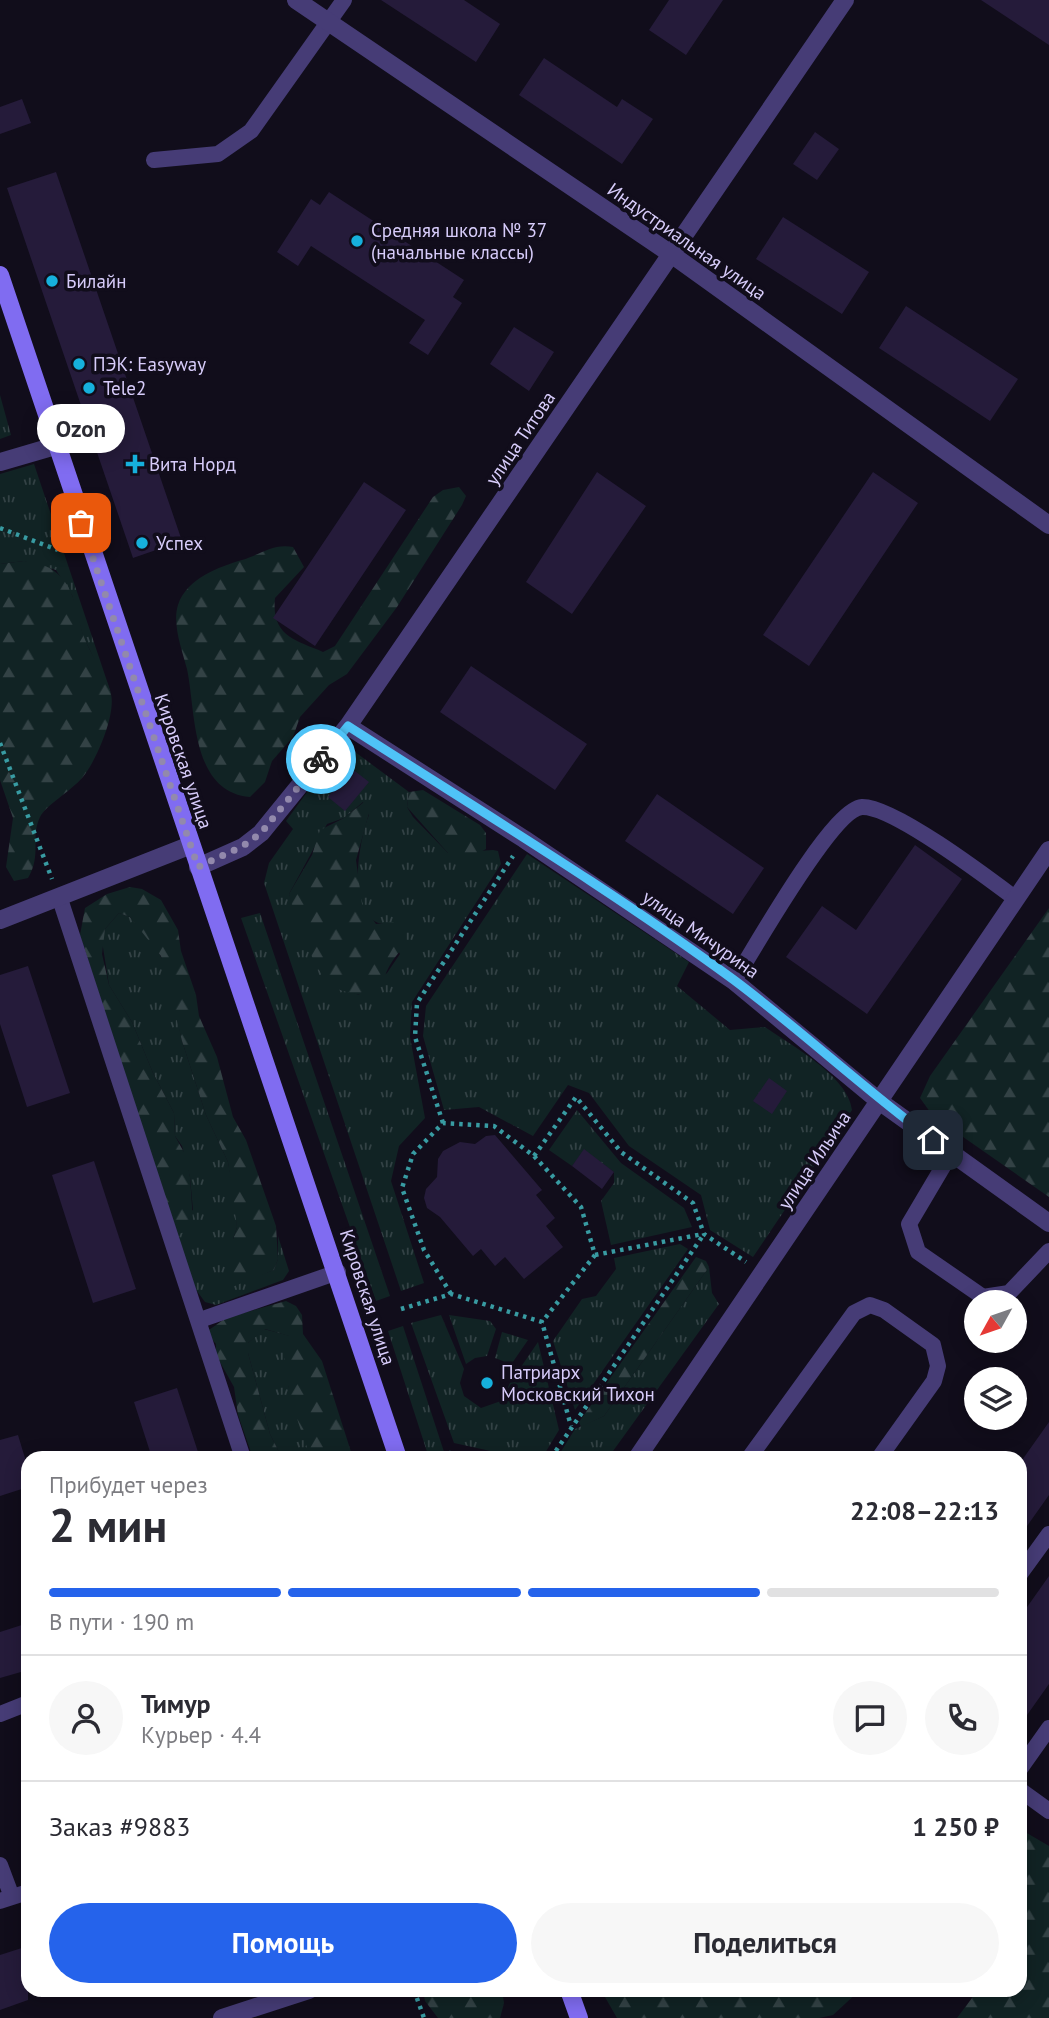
<!DOCTYPE html>
<html lang="ru">
<head>
<meta charset="utf-8">
<style>
  body { margin:0; font-family:"PT Sans",sans-serif; background:#f7f7f7; color:#2b2b33; height:100vh; display:flex; flex-direction:column; font-size:26px; white-space:nowrap }
  * { box-sizing:border-box; margin:0 }
  p { font-size:23px; color:#7c7c81 }
  .icon { flex:none; width:38px; height:38px; fill:none; stroke:currentColor; stroke-width:2; stroke-linecap:round; stroke-linejoin:round }
  .map { position:relative; flex:1; overflow:hidden }
  .side { position:absolute; left:21px; top:1451px; width:1006px; height:546px; display:flex; flex-direction:column; background:#fff; border-radius:21px; box-shadow:0 4px 18px #0003 }
  .side>* { flex:none }
  .needle { width:46px; rotate:230deg }
  .fabs { position:absolute; left:964px; top:1290px; display:grid; gap:14px }
  .fabs a { display:grid; place-items:center; width:63px; height:63px; border-radius:50%; background:#fff; box-shadow:0 4px 18px #0003; font-size:35px }
  .pin { position:absolute; display:grid; place-items:center; width:60px; height:60px; color:#fff; margin:-30px; border-radius:14px; box-shadow:0 4px 10px #0006 }
  .courier { position:absolute; display:grid; place-items:center; width:70px; height:70px; margin:-35px; border:5px solid #4fc3f7; border-radius:50%; background:#fff; color:#222; box-shadow:0 2px 9px #0007 }
  .bubble { position:absolute; height:49px; border-radius:24px; background:#fff; box-shadow:0 4px 18px #0003; font-size:23px; font-weight:700; line-height:49px; text-align:center }
  .summary em { font-style:normal; font-weight:700 }
  .summary div { display:flex; flex-direction:column-reverse }
  .summary { display:flex; align-items:center; justify-content:space-between; height:119px; padding:0 28px }
  h1 { font-size:46px; font-weight:700; line-height:52px }
  .bar { display:grid; grid-template-columns:repeat(4,1fr); gap:10px 7px; align-content:center; height:84px; padding:0 28px }
  .bar i { height:9px; border-radius:5px; background:#e1e1e2 }
  .bar .current { background:#2563eb }
  .bar p { grid-column:span 4 }
  .line { display:flex; align-items:center; gap:18px; padding:0 28px; border-top:2px solid #e1e1e2 }
  .line div { flex:1 }
  .round { display:grid; place-items:center; flex:none; width:74px; height:74px; border-radius:37px; background:#f7f7f7 }
  .cta { display:flex; gap:14px; margin-top:auto; padding:14px 28px }
  .cta a { flex:1; height:80px; border-radius:42px; background:#2563eb; color:#fff; font-size:28px; font-weight:700; line-height:80px; text-align:center }
  .cta a+a { background:#f7f7f7; color:#2b2b33 }
  .map>svg:first-child { display:block }
  .grass { fill:url(#grass-tufts); fill-rule:evenodd }
  .forest { fill:url(#forest-firs) }
  .building { fill:#251b3a }
  .lines { fill:none; stroke-linecap:round; stroke-linejoin:round }
  .path { stroke:#389ba2; stroke-width:4.5; stroke-dasharray:3.5 5; stroke-linecap:butt }
  .service { stroke:#463c76; stroke-width:16 }
  .minor { stroke:#463c76; stroke-width:18 }
  .tertiary { stroke:#463c76; stroke-width:18 }
  .secondary { stroke:#806cf1; stroke-width:18 }
  .done { stroke:#9289ac; stroke-width:7; stroke-dasharray:0 12.6 }
  .route { stroke:#4fc3f7; stroke-width:9 }
  .poi-dot { fill:#16b0dc; stroke:#110d1b; stroke-width:2.5 }
  .labels { text-anchor:middle; stroke-width:7; stroke-linejoin:round; paint-order:stroke }
  .poi-label { font-size:19px; fill:#d7ccfa; stroke:#110d1b; text-anchor:start }
  .street-label { font-size:19px; fill:#d7ccfa; stroke:#110d1b }
</style>
</head>
<body>
<div class="map">
<svg width="1049" height="2018" viewBox="0 0 1049 2018">
  <defs>
    <pattern id="grass-tufts" width="24" height="20" patternUnits="userSpaceOnUse" patternTransform="scale(1.75)"><rect width="24" height="20" fill="#112324"/><path d="M3 7l-1-3M5 7V3M7 7l1-3M15 17l-1-3M17 17v-4M19 17l1-3" fill="none" stroke="#334245"/></pattern>
    <pattern id="forest-firs" width="22" height="20" patternUnits="userSpaceOnUse" patternTransform="scale(1.75)"><rect width="22" height="20" fill="#112324"/><path d="M5 1l3.5 6h-7zM16 11l3.5 6h-7z" fill="#334245"/></pattern>
  </defs>
  <rect width="100%" height="100%" fill="#110d1b"/>
  <!-- grass -->
  <path class="grass" d="M0,395L11,435L0,439Z
    M34,464L111,693L83,636L72,595L56,570L24,561L0,564V474Z
    M343,743L409,792L407,807L413,817L448,853L493,850L498,851L501,864L412,1002L410,1037L425,1118L399,1146L391,1181L424,1283L401,1291L264,883L269,863L293,829L286,821ZM363,802L369,815C359,839 344,922 385,924L400,954L387,973L359,995L351,992L312,956L289,894L327,824L344,818Z
    M527,854L689,962L677,986L730,1030L765,1027C791,1045 849,1077 852,1110L753,1257L710,1230L701,1195L629,1146L589,1093L568,1085L533,1136L479,1107L444,1110L423,1036L426,1006Z
    M119,913L130,917L155,945L166,967L182,1041L206,1115L228,1162L235,1201L237,1227L233,1239L241,1282L274,1270L278,1259V1236L289,1271L283,1280L216,1305L205,1302L191,1283L169,1224L193,1210L190,1177L182,1146L175,1136L174,1113L153,1073L132,1022L109,985L102,941L105,929Z
    M260,913L390,1296L376,1301L241,918Z
    M577,1110L621,1163L684,1208L692,1227L611,1245L601,1201L614,1183V1172L584,1150L572,1166L549,1150Z
    M680,1244L688,1249L575,1410L553,1341L582,1299L596,1296L616,1269L614,1258Z
    M709,1267L712,1293L719,1304L608,1458H557L575,1429L604,1416Z
    M441,1315L464,1369L460,1383L464,1396L481,1408L501,1401L510,1383L538,1342L559,1430L542,1458H522L454,1443L411,1323Z
    M449,1315L490,1321L496,1329L487,1356L475,1358L466,1364Z
    M403,1326L446,1458H429L388,1331Z
    M264,1329L290,1336L288,1385L311,1458H282L270,1434L248,1353V1343Z
    M502,1332L528,1340L508,1369L503,1361L495,1358Z"/>
  <!-- forest -->
  <path class="forest" d="M459,487L466,496L462,505L397,607L347,674L329,685L300,717L293,737L272,761L265,782L250,797C190,792 196,710 187,669C182,650 172,624 178,605C187,578 219,567 242,560C260,555 273,543 293,547L304,567L275,598C271,636 295,640 323,652L335,646L433,497L443,490Z
    M24,561C65,565 73,590 81,627C86,651 106,671 111,694C116,715 96,762 82,778C72,790 45,806 40,817C30,838 42,854 28,878L14,881L6,867L13,818L0,780V564Z
    M423,790L480,825L486,833V849L471,857L448,853L407,807L409,792Z
    M364,802L371,806L356,860L362,904L376,924L393,922C418,942 400,947 390,965C382,979 384,988 367,996C356,994 340,992 331,985C314,971 294,916 289,894L312,855L320,830L344,818Z
    M130,887L142,889L161,900L178,930L181,951L196,995L199,1016L217,1057L233,1117L246,1140L276,1226L278,1259L274,1270L230,1288L225,1277V1264L237,1227L228,1162L206,1115L182,1041L161,956L130,917L119,913L105,929L102,954L109,985L132,1022L153,1073L174,1113L175,1136L186,1156L190,1177L193,1221L187,1232L176,1234L80,935L85,908L107,894Z
    M1049,908V1197L933,1116L920,1098L930,1076Z
    M696,1257L706,1261L709,1267L604,1416L581,1427L579,1422Z
    M286,1301L296,1306L302,1315L303,1334L322,1361L353,1458H311C300,1427 275,1366 289,1336L265,1329L248,1343V1353L270,1434L282,1458H253L238,1415L234,1387L216,1355V1344L206,1332L226,1318Z
    M1020,1829L1049,1846V2018H957L978,1990H1020Z
    M423,1990H502L504,2003L500,2018H438L425,2001Z
    M601,1990H860L833,2015L819,2018H617Z"/>
  <!-- building -->
  <path class="building" d="M381,0H464L500,24L476,62Z
    M669,0H723L686,55L649,30Z
    M981,0H1049V45Z
    M544,58L617,107L622,99L653,119L622,164L519,95Z
    M22,99L31,123L0,134V107Z
    M815,132L839,149L817,180L793,164Z
    M56,172L182,541L133,558L7,188Z
    M329,192L464,280L453,297L462,303L428,355L409,343L425,320L311,246L298,266L277,252L311,199L320,205Z
    M783,217L869,272L842,314L756,259Z
    M906,306L1018,379L990,421L879,348Z
    M514,327L554,352L529,391L490,364Z
    M597,472L646,506L572,614L526,582Z
    M873,472L918,503L809,666L763,635Z
    M364,482L406,510L315,646L273,618Z
    M471,666L587,744L555,790L440,712Z
    M351,768L369,782L345,811L328,797Z
    M657,794L764,868L733,914L625,841Z
    M915,845L962,879L867,1014L786,957L822,906L856,930Z
    M28,966L70,1093L27,1107L0,1024V975Z
    M769,1078L787,1091L772,1114L753,1101Z
    M495,1135L542,1190L536,1195L555,1218L546,1226L563,1247L524,1279L505,1257L495,1266L481,1249L473,1256L440,1217L427,1208L424,1198L426,1189L437,1177L438,1159L443,1151L460,1142L475,1144L486,1136Z
    M584,1149L614,1172L602,1189L572,1166Z
    M94,1161L136,1289L93,1303L52,1175Z
    M177,1388L200,1458H152L134,1402Z
    M1049,1422V1495L1020,1536V1463Z
    M18,1435L28,1468V1487L0,1496V1440Z
    M1049,1576V1684L1020,1725V1617Z
    M28,1623V1670L0,1678V1632Z
    M28,1946V2000L0,2010V1955Z"/>
  <g class="lines">
    <!-- path -->
    <path class="path" d="M0,528L58,550
      M0,743L52,879
      M443,1123L415,1037L417,1003L513,856
      M534,1156L576,1097L621,1152L693,1203L704,1234L746,1262
      M595,1255L703,1234
      M451,1294L424,1250L402,1188L413,1154L443,1123L494,1126L534,1156L581,1207L595,1255L542,1322
      M401,1309L451,1294L542,1322L571,1426
      M449,1453L479,1458
      M551,1458L704,1234
      M414,1990L424,2018"/>
    <!-- service -->
    <path class="service" d="M154,160L218,154L251,131L344,0
      M60,899L243,1458
      M734,981C753,951 832,809 862,807C893,806 988,878 1016,899
      M951,1153L909,1224L918,1252L983,1297L1009,1293L1049,1251
      M200,1320L338,1272
      M749,1458L854,1313L870,1305L884,1310L933,1345L938,1366L934,1381L879,1458
      M1020,1574L1049,1534
      M0,1714L28,1703
      M1020,1769L1049,1728
      M1020,1790L1049,1811
      M0,1865L12,1897
      M0,1901L28,1892"/>
    <!-- minor -->
    <path class="minor" d="M296,0L671,254L1049,525
      M0,462L55,446
      M348,726L524,839L734,981L879,1101L1049,1223
      M198,867L243,847L261,833L348,726L845,0
      M0,920L191,845
      M222,2018L309,1990"/>
    <!-- tertiary -->
    <path class="tertiary" d="M637,1458L1049,850"/>
    <!-- secondary -->
    <path class="secondary" d="M0,275L398,1458
      M569,1990L579,2018"/>
  </g>
  <g class="lines">
    <!-- done -->
    <path class="done" d="M81,523L198,867L243,846L261,833L321,759"/>
    <!-- route -->
    <path class="route" d="M321,759L348,726C477,809 610,889 734,980C802,1031 864,1089 933,1140"/>
  </g>
  <!-- markers -->
  <g class="poi-dot">
    <circle cx="357" cy="241" r="7"/>
    <circle cx="52" cy="281" r="7"/>
    <circle cx="79" cy="364" r="7"/>
    <circle cx="89" cy="388" r="7"/>
    <path d="M131.5 453.5h7v7h7v7h-7v7h-7v-7h-7v-7h7z"/>
    <circle cx="142" cy="543" r="7"/>
    <circle cx="487" cy="1383" r="7"/>
  </g>
  <g class="labels">
    <!-- poi labels -->
    <g class="poi-label">
      <text x="371" y="237">Средняя школа № 37<tspan x="371" dy="22">(начальные классы)</tspan></text>
      <text x="66" y="288">Билайн</text>
      <text x="93" y="371">ПЭК: Easyway</text>
      <text x="103" y="395">Tele2</text>
      <text x="149" y="471">Вита Норд</text>
      <text x="156" y="550">Успех</text>
      <text x="501" y="1379">Патриарх<tspan x="501" dy="22">Московский Тихон</tspan></text>
    </g>
    <!-- street labels -->
    <g class="street-label">
      <text transform="translate(687 241) rotate(35)" y="7">Индустриальная улица</text>
      <text transform="translate(520 438) rotate(-56)" y="7">улица Титова</text>
      <text transform="translate(184 761) rotate(71)" y="7">Кировская улица</text>
      <text transform="translate(701 934) rotate(35)" y="7">улица Мичурина</text>
      <text transform="translate(814 1160) rotate(-56)" y="7">улица Ильича</text>
      <text transform="translate(368 1297) rotate(72)" y="7">Кировская улица</text>
    </g>
  </g>
</svg>
<div class="fabs">
<a><svg class="needle" viewBox="-14 -14 28 28"><path d="M0-13l5 13h-10z" fill="#e53935"/><path d="M0 13l5-13h-10z" fill="#7c7c81"/></svg></a>
<a><svg class="icon" aria-label="layers" viewBox="0 0 24 24"><path d="M12 4l9 5-9 5-9-5zM3 14l9 5 9-5"/></svg></a>
</div>
<div class="pin" style="left:81px;top:523px;background:#ea580c"><svg class="icon" aria-label="bag" viewBox="0 0 24 24"><path d="M5 8h14l-1 12H6zM9 8a3 3 0 0 1 6 0"/></svg></div>
<div class="pin" style="left:933px;top:1140px;background:#1f2937"><svg class="icon" aria-label="home" viewBox="0 0 24 24"><path d="M3 11l9-7 9 7M6 9v11h12V9"/></svg></div>
<div class="courier" style="left:321px;top:759px"><svg class="icon" aria-label="bike" viewBox="0 0 24 24"><circle cx="6" cy="16" r="4"/><circle cx="18" cy="16" r="4"/><path d="M6 16l4-8h5l3 8M10 8l3 8H6M13 5h3"/></svg></div>
<div class="bubble" style="left:37px;top:404px;width:88px">Ozon</div>
<section class="side">
<div class="summary"><div><h1>2 мин</h1><p>Прибудет через</p></div><em>22:08–22:13</em></div>
<div class="bar"><i class="current"></i><i class="current"></i><i class="current"></i><i></i><p>В пути · 190 m</p></div>
<div class="line" style="height:126px"><a class="round"><svg class="icon" aria-label="person" viewBox="0 0 24 24"><circle cx="12" cy="8" r="4"/><path d="M4 21q1-7 8-7t8 7"/></svg></a><div><b>Тимур</b><p>Курьер · 4.4</p></div><a class="round"><svg class="icon" aria-label="chat" viewBox="0 0 24 24"><path d="M4 5h16v11H9l-5 4z"/></svg></a><a class="round"><svg class="icon" aria-label="phone" viewBox="0 0 24 24"><path d="M5 4h4l2 5-3 2q2 4 5 5l2-3 5 2v4C11 20 4 13 5 4z"/></svg></a></div>
<div class="line" style="height:91px"><div>Заказ #9883</div><b>1 250 ₽</b></div>
<div class="cta"><a>Помощь</a><a>Поделиться</a></div>
</section>
</div>
</body>
</html>
